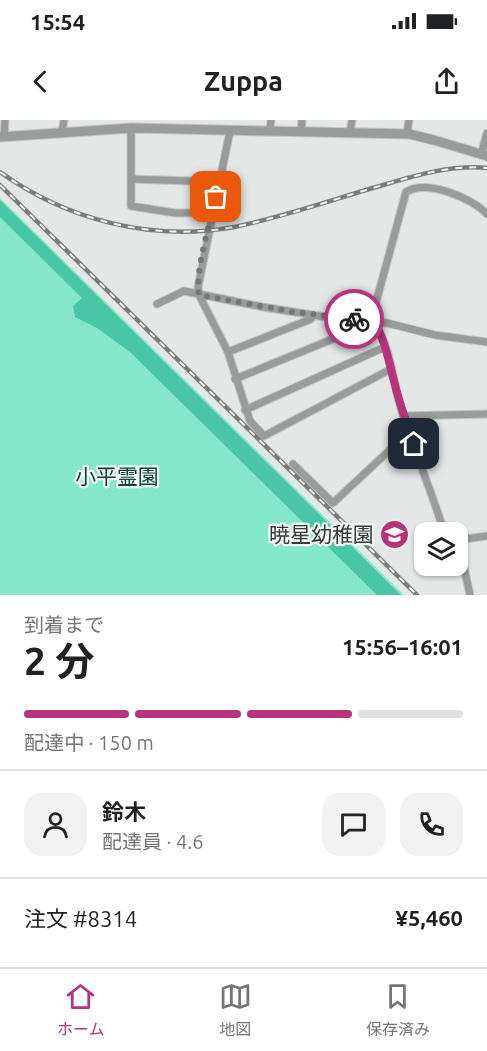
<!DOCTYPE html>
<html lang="ja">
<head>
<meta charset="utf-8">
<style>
  body { margin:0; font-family:Ubuntu,"Noto Sans JP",sans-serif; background:#f2f2f2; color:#202124; height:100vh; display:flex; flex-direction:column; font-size:22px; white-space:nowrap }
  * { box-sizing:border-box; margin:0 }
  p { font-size:20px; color:#757577 }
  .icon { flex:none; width:33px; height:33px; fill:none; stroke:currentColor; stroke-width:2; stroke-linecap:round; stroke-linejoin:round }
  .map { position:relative; height:475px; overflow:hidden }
  .details { display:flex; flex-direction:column; background:#fff; flex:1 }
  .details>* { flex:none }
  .controls { position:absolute; left:414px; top:402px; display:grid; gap:12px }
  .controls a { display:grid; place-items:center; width:54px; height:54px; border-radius:12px; background:#fff; box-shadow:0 2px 4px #0004; font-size:30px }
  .pin { position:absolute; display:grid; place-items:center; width:51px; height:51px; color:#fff; margin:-26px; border-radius:12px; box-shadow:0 3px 9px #0006 }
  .courier { position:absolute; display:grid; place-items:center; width:60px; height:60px; margin:-30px; border:4px solid #b83379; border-radius:50%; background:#fff; color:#222; box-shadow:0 2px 8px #0007 }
  .summary em { font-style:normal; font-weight:700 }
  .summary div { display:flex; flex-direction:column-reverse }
  .summary { display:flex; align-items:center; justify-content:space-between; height:102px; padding:0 24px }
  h1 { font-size:39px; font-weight:700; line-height:45px }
  .bar { display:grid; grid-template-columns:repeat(4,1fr); gap:9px 6px; align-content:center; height:72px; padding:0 24px }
  .bar i { height:8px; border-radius:4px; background:#e0e0e0 }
  .bar .current { background:#b83379 }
  .bar p { grid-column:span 4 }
  .line { display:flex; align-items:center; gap:15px; padding:0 24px; border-top:2px solid #e0e0e0 }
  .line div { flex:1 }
  .round { display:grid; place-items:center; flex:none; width:63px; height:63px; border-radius:18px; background:#f2f2f2 }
  .status { display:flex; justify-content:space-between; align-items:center; height:42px; padding:0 30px; background:#fff; direction:ltr }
  .status svg { height:16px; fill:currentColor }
  header { display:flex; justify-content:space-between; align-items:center; height:78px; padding:0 24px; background:#fff; font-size:27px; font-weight:700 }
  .tabs { display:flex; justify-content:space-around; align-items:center; height:84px; border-top:2px solid #e0e0e0; background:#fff; font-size:16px; color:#757577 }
  .tabs a { display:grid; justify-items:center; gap:3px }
  .tabs .current { color:#b83379 }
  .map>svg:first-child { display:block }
  .green { fill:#85e7ca }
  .forest { fill:#49c6a6 }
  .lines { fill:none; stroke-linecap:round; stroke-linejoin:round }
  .minor-casing { stroke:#c1c5c4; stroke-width:9 }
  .tertiary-casing { stroke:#c1c5c4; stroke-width:11 }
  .minor { stroke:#9a9c9b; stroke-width:7 }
  .tertiary { stroke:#9a9c9b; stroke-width:9 }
  .rail-casing { stroke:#797c7b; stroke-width:4.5 }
  .rail { stroke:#f1f6f4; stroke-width:2; stroke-dasharray:7; stroke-linecap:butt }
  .done { stroke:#747776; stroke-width:6; stroke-dasharray:0 10.8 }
  .route { stroke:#b83379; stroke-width:8 }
  .labels { text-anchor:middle; stroke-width:4.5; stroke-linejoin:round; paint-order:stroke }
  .park-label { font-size:21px; fill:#0d4336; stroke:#f1f6f4 }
  .poi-label { font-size:21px; fill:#383a39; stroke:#f1f6f4; text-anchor:end }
</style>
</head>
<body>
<div class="status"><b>15:54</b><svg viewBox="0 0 49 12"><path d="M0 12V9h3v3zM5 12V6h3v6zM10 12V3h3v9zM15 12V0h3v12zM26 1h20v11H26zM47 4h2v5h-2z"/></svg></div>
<header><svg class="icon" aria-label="back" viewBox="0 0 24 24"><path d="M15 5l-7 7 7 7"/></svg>Zuppa<svg class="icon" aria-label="share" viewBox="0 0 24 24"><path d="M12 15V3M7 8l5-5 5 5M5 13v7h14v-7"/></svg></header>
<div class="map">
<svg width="487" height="475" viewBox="0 0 487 475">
  <rect width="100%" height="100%" fill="#e3e8e7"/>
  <!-- green -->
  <path class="green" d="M0,78L404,475H0Z"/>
  <!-- forest -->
  <path class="forest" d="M0,80L401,475H377L130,232L97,208L75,197L73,186L82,178L0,97Z"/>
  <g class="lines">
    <defs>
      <path id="minor" d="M131,8V86L175,93H213
        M270,10L271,0
        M230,11L198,167L199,175L228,232L250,301L264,316L391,249
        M301,12L302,0
        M62,13L64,0
        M350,13L352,0
        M407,14L409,0
        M4,17L5,0
        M481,35L487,13
        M131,59L219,62
        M157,184L184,171L263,187L332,198L387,203L435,215L487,222
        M371,201L406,72C427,59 472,78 487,94
        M374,202C392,229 393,265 403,296C415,331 429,366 441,402L447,412
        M228,232L311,199L314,195
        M235,259L372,203
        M245,290L385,227
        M403,296L487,294
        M293,344L333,383L410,311
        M458,420L470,475
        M458,420L487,416"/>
      <path id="tertiary" d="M0,17L131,8L409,14L434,20L487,36"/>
    </defs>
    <!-- minor casing -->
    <use href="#minor" class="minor-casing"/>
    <!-- tertiary casing -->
    <use href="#tertiary" class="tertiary-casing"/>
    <!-- minor -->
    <use href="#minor" class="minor"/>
    <!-- tertiary -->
    <use href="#tertiary" class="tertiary"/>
    <defs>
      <path id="rail" d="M0,52C67,100 152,122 234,107C279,98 323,83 366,70C405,59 446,44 487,48
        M0,65L417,475"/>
    </defs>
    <!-- rail casing -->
    <use href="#rail" class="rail-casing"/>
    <!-- rail -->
    <use href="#rail" class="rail"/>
  </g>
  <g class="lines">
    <!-- done -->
    <path class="done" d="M216,77C210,105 195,148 199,175L294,192L354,199"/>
    <!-- route -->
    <path class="route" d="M354,199L374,202C386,221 389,244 395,265C400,285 407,304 414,324"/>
  </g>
  <!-- icons -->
  <defs>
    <symbol id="school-disc" viewBox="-11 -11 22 22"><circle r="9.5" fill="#b83379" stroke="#f1f6f4"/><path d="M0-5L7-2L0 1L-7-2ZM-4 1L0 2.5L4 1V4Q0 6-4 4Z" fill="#fff"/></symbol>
  </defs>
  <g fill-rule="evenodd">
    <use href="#school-disc" x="378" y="398" width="33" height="33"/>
  </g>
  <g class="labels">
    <!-- park labels -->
    <g class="park-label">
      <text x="117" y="364">小平霊園</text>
    </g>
    <!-- poi labels -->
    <g class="poi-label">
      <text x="374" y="422">暁星幼稚園</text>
    </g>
  </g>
</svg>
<div class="controls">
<a><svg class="icon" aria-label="layers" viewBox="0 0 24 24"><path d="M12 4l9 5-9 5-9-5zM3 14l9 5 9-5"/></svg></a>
</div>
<div class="pin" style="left:216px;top:77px;background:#ea580c"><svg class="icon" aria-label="bag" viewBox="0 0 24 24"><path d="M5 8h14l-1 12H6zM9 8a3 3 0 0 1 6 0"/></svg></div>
<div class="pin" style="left:414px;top:324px;background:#1f2937"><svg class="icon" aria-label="home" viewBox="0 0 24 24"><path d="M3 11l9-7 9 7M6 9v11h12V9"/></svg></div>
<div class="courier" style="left:354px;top:199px"><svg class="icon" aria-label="bike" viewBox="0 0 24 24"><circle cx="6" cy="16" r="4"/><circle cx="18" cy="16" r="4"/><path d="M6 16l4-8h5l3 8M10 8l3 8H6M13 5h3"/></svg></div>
</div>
<section class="details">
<div class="summary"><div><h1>2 分</h1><p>到着まで</p></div><em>15:56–16:01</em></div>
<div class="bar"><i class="current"></i><i class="current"></i><i class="current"></i><i></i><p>配達中 · 150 m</p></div>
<div class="line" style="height:108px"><a class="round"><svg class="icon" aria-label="person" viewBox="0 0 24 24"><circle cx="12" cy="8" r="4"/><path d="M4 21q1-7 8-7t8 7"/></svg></a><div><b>鈴木</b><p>配達員 · 4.6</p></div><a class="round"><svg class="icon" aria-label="chat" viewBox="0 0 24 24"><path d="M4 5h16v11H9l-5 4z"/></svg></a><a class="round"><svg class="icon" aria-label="phone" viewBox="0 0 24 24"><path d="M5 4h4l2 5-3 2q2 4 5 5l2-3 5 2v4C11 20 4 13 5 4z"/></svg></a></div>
<div class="line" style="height:78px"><div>注文 #8314</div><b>¥5,460</b></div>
</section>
<nav class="tabs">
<a class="current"><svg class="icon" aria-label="home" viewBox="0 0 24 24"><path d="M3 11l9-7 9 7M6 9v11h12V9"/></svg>ホーム</a>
<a><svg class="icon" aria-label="map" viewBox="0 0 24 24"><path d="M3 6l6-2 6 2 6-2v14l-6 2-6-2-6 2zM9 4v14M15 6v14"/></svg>地図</a>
<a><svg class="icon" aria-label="saved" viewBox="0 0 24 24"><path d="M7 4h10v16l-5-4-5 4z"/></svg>保存済み</a>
</nav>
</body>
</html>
